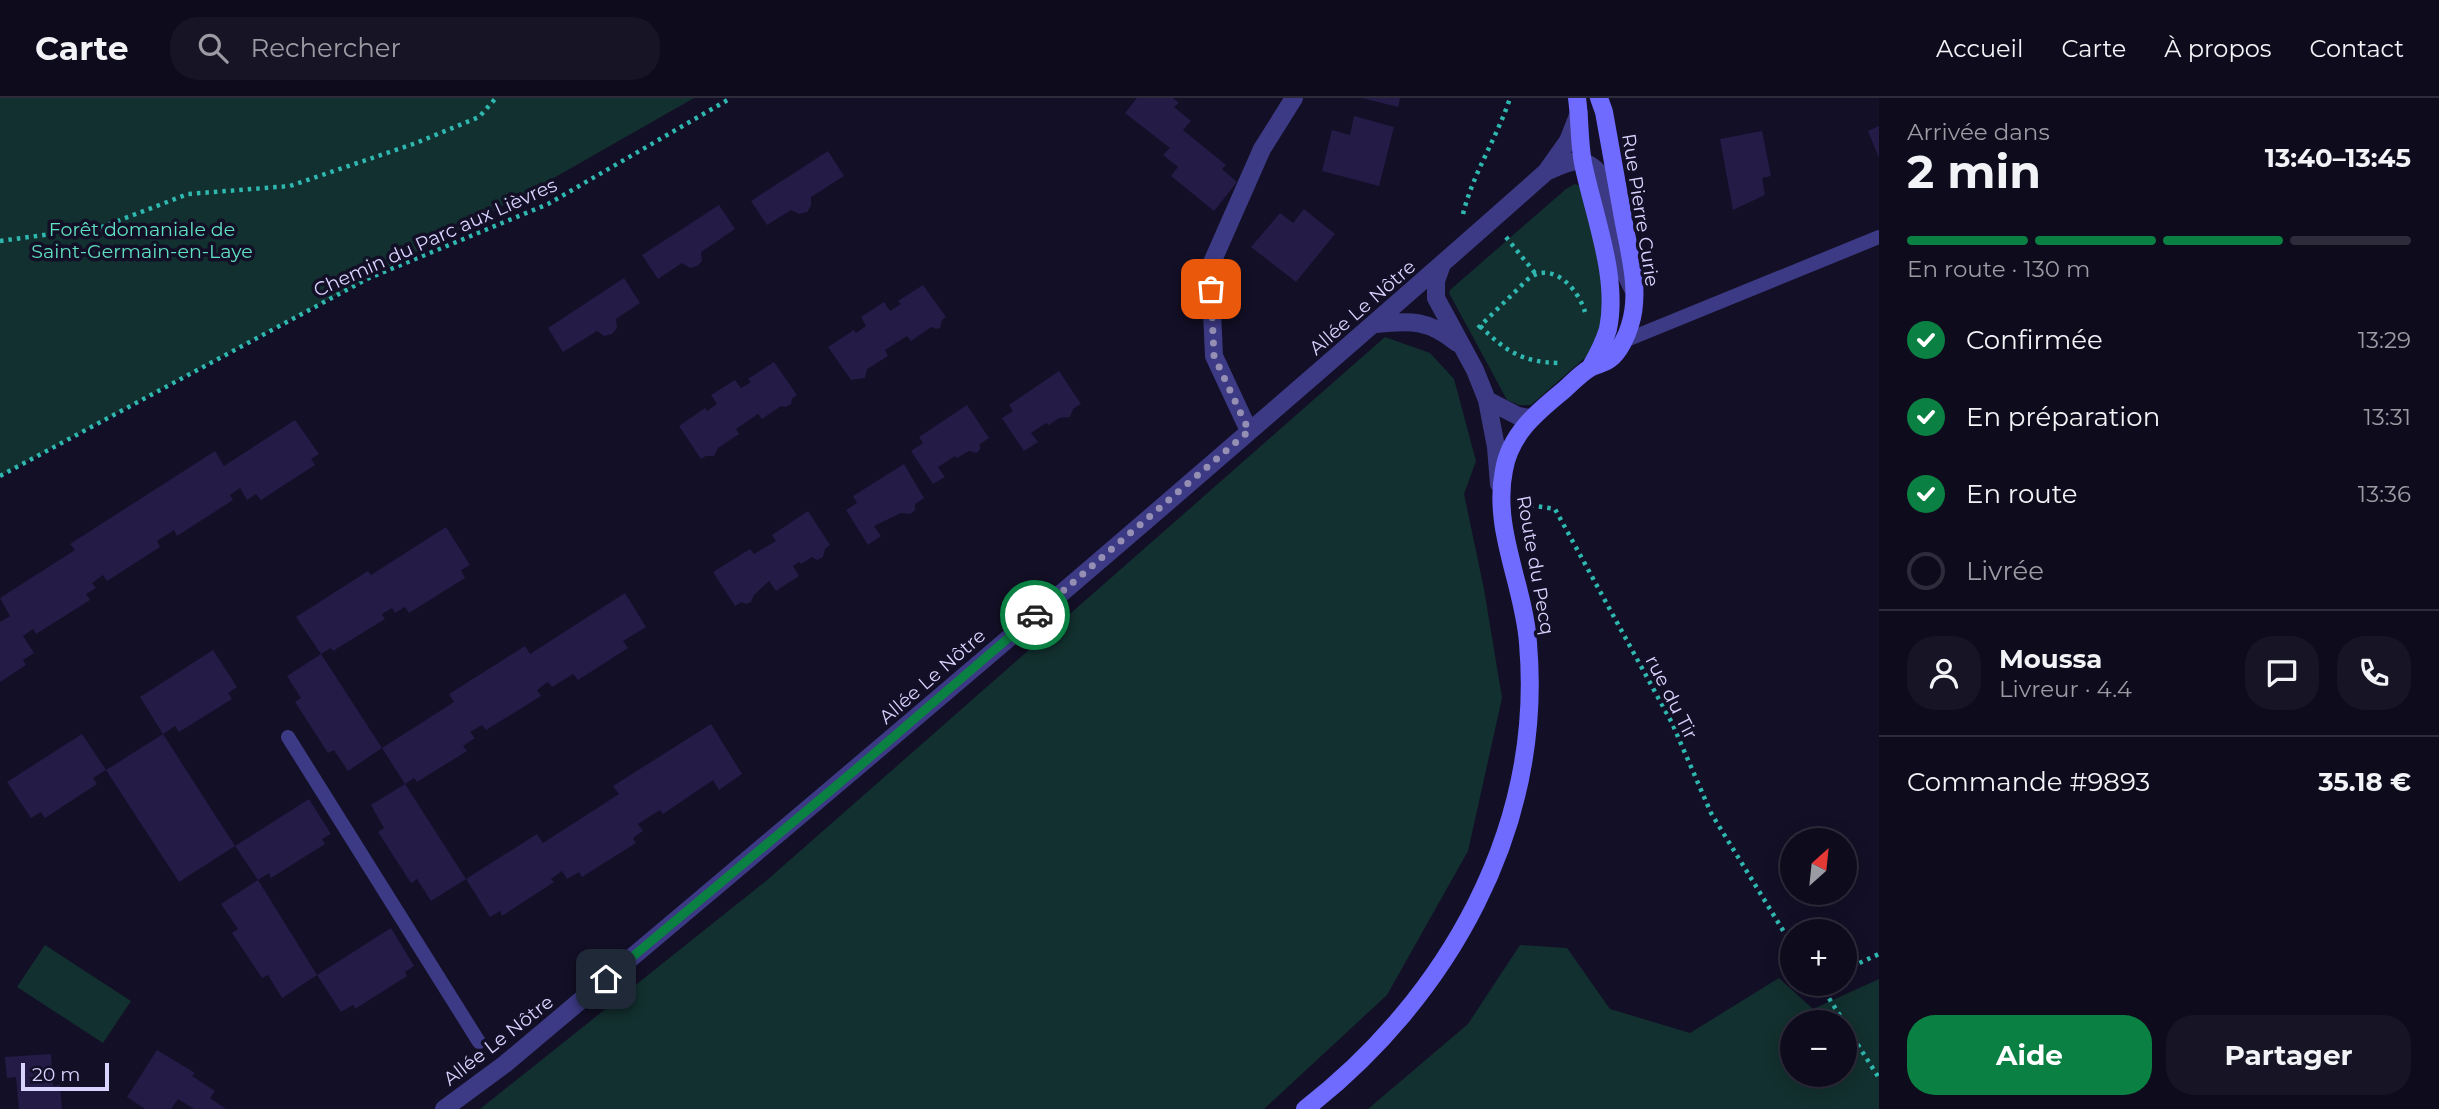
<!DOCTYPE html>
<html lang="fr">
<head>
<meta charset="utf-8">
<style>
  body { margin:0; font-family:Montserrat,sans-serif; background:#171425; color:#f1f3f6; height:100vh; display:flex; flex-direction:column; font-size:26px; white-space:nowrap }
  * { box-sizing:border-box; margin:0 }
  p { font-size:23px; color:#9b9ba3 }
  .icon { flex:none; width:38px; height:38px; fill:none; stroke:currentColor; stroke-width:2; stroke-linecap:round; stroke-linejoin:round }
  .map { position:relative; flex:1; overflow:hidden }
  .drawer { display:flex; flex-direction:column; background:#0e0b1c; width:560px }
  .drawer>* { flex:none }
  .needle { width:46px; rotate:27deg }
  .controls { position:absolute; left:1780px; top:730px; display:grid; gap:14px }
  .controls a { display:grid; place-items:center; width:77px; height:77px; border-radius:50%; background:#0e0b1c; box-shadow:0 4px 18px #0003,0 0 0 2px #2e2b3b; font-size:35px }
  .scale { position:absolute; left:21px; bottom:18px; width:88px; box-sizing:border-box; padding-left:7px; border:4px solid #d9d4ff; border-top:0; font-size:19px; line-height:24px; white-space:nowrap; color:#d9d4ff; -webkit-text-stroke:5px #130f26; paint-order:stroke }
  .pin { position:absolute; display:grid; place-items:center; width:60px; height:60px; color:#fff; margin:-30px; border-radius:14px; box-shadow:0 4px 10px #0006 }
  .courier { position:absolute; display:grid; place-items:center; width:70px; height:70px; margin:-35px; border:5px solid #0b8043; border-radius:50%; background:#fff; color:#222; box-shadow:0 2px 9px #0007 }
  .summary em { font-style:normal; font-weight:700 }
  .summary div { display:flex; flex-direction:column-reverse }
  .summary { display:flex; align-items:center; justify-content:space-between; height:119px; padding:0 28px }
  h1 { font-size:46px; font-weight:700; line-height:52px }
  .bar { display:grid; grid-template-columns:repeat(4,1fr); gap:10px 7px; align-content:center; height:84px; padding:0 28px }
  .bar i { height:9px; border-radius:5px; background:#2e2b3b }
  .bar .on { background:#0b8043 }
  .bar p { grid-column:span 4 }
  .line { display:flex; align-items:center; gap:18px; padding:0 28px; border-top:2px solid #2e2b3b }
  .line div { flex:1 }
  .round { display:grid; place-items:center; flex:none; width:74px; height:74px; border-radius:28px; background:#171425 }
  ol { padding:0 28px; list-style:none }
  li { display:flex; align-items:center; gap:21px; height:77px }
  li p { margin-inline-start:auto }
  li .icon { padding:7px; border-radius:50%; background:#0b8043; color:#fff; stroke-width:4 }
  li:last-child { color:#9b9ba3 }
  li i { width:38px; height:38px; border:4px solid #2e2b3b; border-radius:50% }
  .primary-button { display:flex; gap:14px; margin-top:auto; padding:14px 28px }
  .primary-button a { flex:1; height:80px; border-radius:28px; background:#0b8043; color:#fff; font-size:28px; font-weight:700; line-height:80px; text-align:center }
  .primary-button a+a { background:#171425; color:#f1f3f6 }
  header { display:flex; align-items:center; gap:42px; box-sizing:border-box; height:98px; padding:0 35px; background:#0e0b1c; border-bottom:2px solid #2e2b3b }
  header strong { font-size:33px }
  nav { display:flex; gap:38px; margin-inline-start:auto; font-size:24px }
  .search { width:490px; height:63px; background:#171425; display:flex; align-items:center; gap:18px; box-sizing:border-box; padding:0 24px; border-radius:28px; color:#9b9ba3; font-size:26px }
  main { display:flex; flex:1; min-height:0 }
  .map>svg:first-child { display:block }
  .green { fill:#12302f; fill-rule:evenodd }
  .building { fill:#241b47 }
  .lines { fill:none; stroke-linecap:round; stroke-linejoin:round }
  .path { stroke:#2fb8b0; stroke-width:4.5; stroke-dasharray:3.5 5; stroke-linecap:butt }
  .lane { stroke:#3d3a85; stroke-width:14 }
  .street { stroke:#3d3a85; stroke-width:18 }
  .secondary { stroke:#6f6bff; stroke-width:18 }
  .done { stroke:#948fb3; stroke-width:7; stroke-dasharray:0 12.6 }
  .route { stroke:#0b8043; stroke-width:9 }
  .labels { text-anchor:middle; stroke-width:7; stroke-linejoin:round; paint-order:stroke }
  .street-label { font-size:19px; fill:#d9d4ff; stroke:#130f26 }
  .park-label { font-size:19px; fill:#5fe0c0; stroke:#130f26 }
</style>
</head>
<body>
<header>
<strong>Carte</strong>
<div class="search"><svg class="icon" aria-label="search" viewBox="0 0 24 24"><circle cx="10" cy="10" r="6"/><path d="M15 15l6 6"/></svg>Rechercher</div>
<nav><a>Accueil</a><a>Carte</a><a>À propos</a><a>Contact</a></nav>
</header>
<main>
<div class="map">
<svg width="1879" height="1011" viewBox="0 0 1879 1011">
  <rect width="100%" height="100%" fill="#130f26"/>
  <!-- green -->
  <path class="green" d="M0,0H694L552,81L0,378Z
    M1575,86L1583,89L1605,201L1601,233L1587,258L1531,307H1519L1507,302L1449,195L1450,192L1566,91Z
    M1385,239L1430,255L1454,281L1476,363L1464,396L1484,491L1502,600L1468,753L1387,897L1264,1011H480L766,783Z
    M45,847L131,903L103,945L17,889Z
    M1520,847L1567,850L1610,911L1690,935L1779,880L1813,911L1879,881V1011H1368L1468,926ZM1792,924H1844V976H1792Z"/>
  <!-- building -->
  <path class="building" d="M1137,0H1173L1179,5L1174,9L1191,23L1183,32L1226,67L1222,71L1237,84L1214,113L1171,78L1178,69L1163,57L1170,50L1125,15Z
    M1362,0H1400L1398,9Z
    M1354,18L1394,29L1379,88L1322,73L1332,32L1350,37Z
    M1879,28V60L1868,33Z
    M1762,33L1771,78L1762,80L1765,97L1733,112L1720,41Z
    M828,53L844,78L811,99V108L807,114L799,116L791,112L767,127L751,103Z
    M719,107L735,131L701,154L702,163L697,168L690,170L682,165L658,181L642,157Z
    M1304,111L1335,136L1296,184L1251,149L1280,115L1293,125Z
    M624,180L640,205L616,221L617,230L612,236L604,238L597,233L563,254L548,230Z
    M923,187L946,219L942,222L940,230L936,231L931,229L911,243L907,238L885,252L888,258L867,271L865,280L851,282L828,249L854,232L856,235L866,228L861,219L884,204L890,213L901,206L898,203Z
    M774,264L797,297L792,301L791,306L786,309L781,308L762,321L758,316L736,331L739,336L718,350L714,358H706L701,361L679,328L705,310L707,313L717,306L711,297L735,282L741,290L751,284L748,281Z
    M1059,273L1081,306L1073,311L1070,319L1059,320L1049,327L1046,325L1031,335L1038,344L1024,353L1002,320L1013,313L1009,307Z
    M967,307L989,340L980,346V351L977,355L969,353L957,360L955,358L938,369L945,379L933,386L911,353L923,345L919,339Z
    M295,322L319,356L311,361L315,367L261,402L256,396L247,402L240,390L230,397L233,402L177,438L174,432L157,443L160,449L107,483L103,477L92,485L96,490L86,496L90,502L36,536L33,531L23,538L34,555L23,562L26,567L0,584V524L10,518L0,500L75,452L70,446L215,353L224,368Z
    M904,366L924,400L915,406V412L910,416L901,415L874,428L881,438L868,447L846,412L857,405L853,398Z
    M808,413L830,447L825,451L823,459L817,462L812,459L801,466L799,464L793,468L799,478L776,493L769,483L754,497L751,504L746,506L741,504L735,508L713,474L750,451L754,456L776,443L772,437Z
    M446,429L470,467L461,472L465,480L409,515L405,509L395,515L392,510L382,516L385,521L333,553L331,550L321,556L296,519L368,473L371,477Z
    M625,495L646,529L623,543L628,550L578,582L573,576L552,589L548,584L537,592L541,598L486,632L482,627L470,634L475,640L463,648L467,653L417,684L414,680L405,686L382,650L454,604L449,596L525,548L530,556Z
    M213,552L237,589L228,595L232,601L179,634L175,628L163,636L140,599Z
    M321,556L382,650L348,673L334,652L328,655L295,604L301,600L287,578Z
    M711,626L742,676L719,692L713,682L663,716L660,712L638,726L643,733L633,740L636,745L582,779L579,774L567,781L562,773L551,781L554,784L502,818L500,813L490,819L466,781L537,736L543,745L619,696L613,688Z
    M82,636L106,672L93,680L97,686L45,720L41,714L31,720L7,684Z
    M163,636L235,748L179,784L106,672Z
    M405,686L466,781L431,803L417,781L411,785L378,734L384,730L371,707Z
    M309,701L331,736L322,741L325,746L271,780L269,775L258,782L235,748Z
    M258,782L317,877L282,900L268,877L262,880L232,835L238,831L221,806Z
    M391,830L414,868L405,874L407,878L355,911L353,907L341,914L317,877Z
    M157,952L195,975L192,978L215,993L210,1000L226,1011H194L178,1001L171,1011H145L127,999Z
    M51,956L53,988L60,987L62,1011H19L16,979L7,980L5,959Z"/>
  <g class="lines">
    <!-- path -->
    <path class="path" d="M1463,116C1473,75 1497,40 1510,0
      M1506,139L1535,175
      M0,143L102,129L188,96L290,88L416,45L479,19L496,0
      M1480,228C1506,253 1521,264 1559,265
      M1478,230L1527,182C1551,161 1578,190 1585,214
      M0,378L367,181L548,106L731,0
      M1522,406L1555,411L1672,625L1711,715L1792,847
      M1844,872L1879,856
      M1820,886L1844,924
      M1844,925L1879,980"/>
    <!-- lane -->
    <path class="lane" d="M1624,243L1879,139
      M288,639L479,944"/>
    <!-- street -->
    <path class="street" d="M1546,74C1570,63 1583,55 1602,78L1618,161L1634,193
      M1442,166L1436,183V200L1475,272L1487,302L1496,349L1499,386
      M1376,226C1410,222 1430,222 1457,245
      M1487,302L1518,318L1530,320
      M1249,333L1214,258L1210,169L1262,51L1294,0
      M444,1011L505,966C855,672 1204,377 1546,74L1568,43L1579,15"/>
    <!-- secondary -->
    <path class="secondary" d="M1577,0C1580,21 1579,44 1583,65C1593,115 1619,179 1608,231C1604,245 1597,258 1590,270
      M1305,1011C1448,900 1544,730 1528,545C1524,487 1492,431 1504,372C1510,336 1537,314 1564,292C1572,285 1580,276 1590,270C1596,266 1605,266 1610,261C1619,254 1627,238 1630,227C1641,193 1629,154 1623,120C1617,85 1610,49 1604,14L1599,0"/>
  </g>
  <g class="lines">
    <!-- done -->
    <path class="done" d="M1035,517L1249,333L1214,258L1211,191"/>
    <!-- route -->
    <path class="route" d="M606,881L855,672L1035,517"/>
  </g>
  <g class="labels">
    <!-- street labels -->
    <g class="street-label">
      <text transform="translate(1641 112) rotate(81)" y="7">Rue Pierre Curie</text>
      <text transform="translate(435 139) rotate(-24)" y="7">Chemin du Parc aux Lièvres</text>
      <text transform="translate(1362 209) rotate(-41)" y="7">Allée Le Nôtre</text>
      <text transform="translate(1536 467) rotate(80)" y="7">Route du Pecq</text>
      <text transform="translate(932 578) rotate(-41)" y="7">Allée Le Nôtre</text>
      <text transform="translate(1672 599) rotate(63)" y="7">rue du Tir</text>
      <text transform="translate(498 942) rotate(-38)" y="7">Allée Le Nôtre</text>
    </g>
    <!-- park labels -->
    <g class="park-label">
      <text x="142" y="138">Forêt domaniale de<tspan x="142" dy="22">Saint-Germain-en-Laye</tspan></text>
    </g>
  </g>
</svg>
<div class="controls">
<a><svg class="needle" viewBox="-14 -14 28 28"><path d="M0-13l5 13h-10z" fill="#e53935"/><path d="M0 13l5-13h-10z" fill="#9b9ba3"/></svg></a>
<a>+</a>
<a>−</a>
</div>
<div class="scale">20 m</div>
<div class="pin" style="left:1211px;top:191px;background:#ea580c"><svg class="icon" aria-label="bag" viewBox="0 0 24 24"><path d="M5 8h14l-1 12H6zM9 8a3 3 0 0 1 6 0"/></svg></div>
<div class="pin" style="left:606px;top:881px;background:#1f2937"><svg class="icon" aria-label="home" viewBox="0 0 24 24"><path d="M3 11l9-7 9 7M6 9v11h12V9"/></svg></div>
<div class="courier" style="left:1035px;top:517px"><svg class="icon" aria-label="car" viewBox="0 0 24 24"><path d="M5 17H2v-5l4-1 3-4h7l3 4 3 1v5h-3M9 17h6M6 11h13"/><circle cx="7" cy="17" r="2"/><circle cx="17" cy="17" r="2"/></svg></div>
</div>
<section class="drawer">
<div class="summary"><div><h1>2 min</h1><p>Arrivée dans</p></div><em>13:40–13:45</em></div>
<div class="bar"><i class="on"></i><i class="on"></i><i class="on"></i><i></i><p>En route · 130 m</p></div>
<ol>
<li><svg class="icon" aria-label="check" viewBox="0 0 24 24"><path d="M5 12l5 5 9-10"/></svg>Confirmée<p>13:29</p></li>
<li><svg class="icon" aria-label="check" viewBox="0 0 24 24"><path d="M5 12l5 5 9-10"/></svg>En préparation<p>13:31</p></li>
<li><svg class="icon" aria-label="check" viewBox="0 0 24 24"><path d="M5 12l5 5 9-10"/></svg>En route<p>13:36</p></li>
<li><i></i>Livrée</li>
</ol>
<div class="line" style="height:126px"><a class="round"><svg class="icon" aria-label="person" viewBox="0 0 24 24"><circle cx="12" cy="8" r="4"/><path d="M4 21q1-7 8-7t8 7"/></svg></a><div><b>Moussa</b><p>Livreur · 4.4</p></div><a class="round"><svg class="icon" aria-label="chat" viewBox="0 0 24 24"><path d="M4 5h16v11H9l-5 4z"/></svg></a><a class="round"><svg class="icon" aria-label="phone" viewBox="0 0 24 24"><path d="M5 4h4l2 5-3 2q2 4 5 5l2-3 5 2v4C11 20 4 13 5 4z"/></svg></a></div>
<div class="line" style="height:91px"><div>Commande #9893</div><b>35.18 €</b></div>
<div class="primary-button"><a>Aide</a><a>Partager</a></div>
</section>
</main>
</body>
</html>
